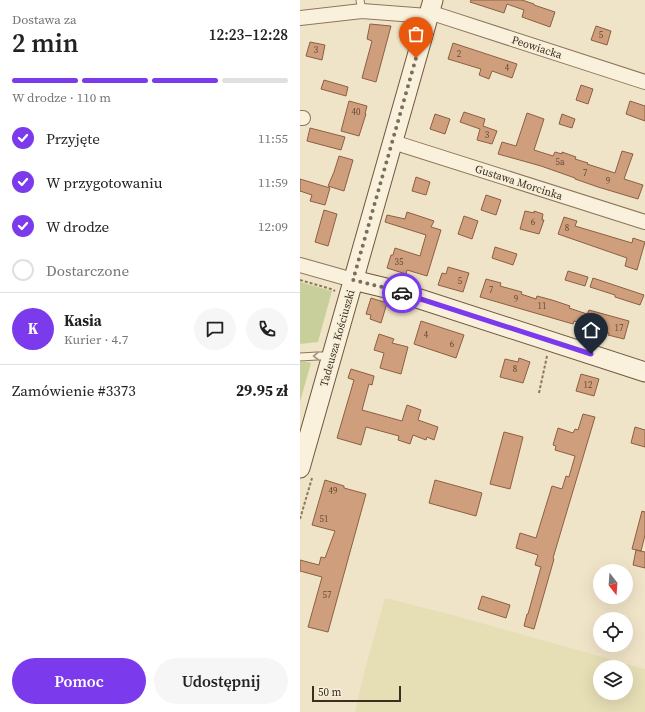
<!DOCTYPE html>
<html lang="pl">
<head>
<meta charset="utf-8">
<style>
  body { margin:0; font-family:"Source Serif 4",serif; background:#f6f6f6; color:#222; height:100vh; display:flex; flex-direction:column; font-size:15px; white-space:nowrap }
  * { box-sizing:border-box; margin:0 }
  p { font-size:13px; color:#767676 }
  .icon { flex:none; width:22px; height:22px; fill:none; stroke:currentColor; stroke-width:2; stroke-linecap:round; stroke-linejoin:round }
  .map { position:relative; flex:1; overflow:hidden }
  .drawer { display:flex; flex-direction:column; background:#fff; width:300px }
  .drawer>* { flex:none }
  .needle { width:26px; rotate:163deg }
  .fabs { position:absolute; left:293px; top:564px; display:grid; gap:8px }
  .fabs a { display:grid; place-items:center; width:40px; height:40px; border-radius:50%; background:#fff; box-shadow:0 4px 16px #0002; font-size:20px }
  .scale { position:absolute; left:12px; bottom:10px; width:89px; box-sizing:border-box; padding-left:4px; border:2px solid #3d2e20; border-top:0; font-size:11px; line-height:14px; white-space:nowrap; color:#3d2e20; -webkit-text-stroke:3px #f7eed8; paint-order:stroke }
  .pin { position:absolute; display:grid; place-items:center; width:34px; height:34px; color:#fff; margin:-41px -17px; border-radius:50% 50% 50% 0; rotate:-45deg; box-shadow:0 0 4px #0007 }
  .pin .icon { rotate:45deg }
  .courier { position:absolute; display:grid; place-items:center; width:40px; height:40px; margin:-20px; border:3px solid #7c3aed; border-radius:50%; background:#fff; color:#222; box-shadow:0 1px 5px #0007 }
  .summary em { font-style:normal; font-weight:600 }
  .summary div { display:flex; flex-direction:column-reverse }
  .summary { display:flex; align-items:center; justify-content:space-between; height:68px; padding:0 12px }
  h1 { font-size:26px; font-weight:600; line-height:30px }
  .bar { display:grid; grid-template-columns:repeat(4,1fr); gap:6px 4px; align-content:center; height:48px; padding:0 12px }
  .bar i { height:5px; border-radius:3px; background:#e0e0e0 }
  .bar .on { background:#7c3aed }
  .bar p { grid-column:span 4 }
  .line { display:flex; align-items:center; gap:10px; padding:0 12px; border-top:1px solid #e0e0e0 }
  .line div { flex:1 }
  .round { display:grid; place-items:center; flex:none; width:42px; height:42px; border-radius:21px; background:#f6f6f6 }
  ol { padding:0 12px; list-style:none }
  li { display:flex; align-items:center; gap:12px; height:44px }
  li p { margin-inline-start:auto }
  li .icon { padding:4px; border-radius:50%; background:#7c3aed; color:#fff; stroke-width:4 }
  li:last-child { color:#767676 }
  li i { width:22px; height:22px; border:2px solid #e0e0e0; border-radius:50% }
  .button { display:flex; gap:8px; margin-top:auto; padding:8px 12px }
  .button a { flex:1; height:46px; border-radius:24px; background:#7c3aed; color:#fff; font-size:16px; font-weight:600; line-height:46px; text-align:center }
  .button a+a { background:#f6f6f6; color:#222 }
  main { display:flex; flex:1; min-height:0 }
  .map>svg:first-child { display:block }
  .farmland { fill:#e6deb5; fill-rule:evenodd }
  .green { fill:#c9cf9b }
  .building { fill:#cf9f7d; stroke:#8d5f41 }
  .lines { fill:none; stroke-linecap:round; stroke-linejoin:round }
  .lane-casing { stroke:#8d765c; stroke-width:9 }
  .street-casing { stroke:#8d765c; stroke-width:16 }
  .secondary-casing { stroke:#6f573f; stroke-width:21 }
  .path { stroke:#8d765c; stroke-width:2; stroke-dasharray:3 2; stroke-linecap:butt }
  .lane { stroke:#faf1dc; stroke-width:7 }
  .street { stroke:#faf1dc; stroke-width:14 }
  .secondary { stroke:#faf1dc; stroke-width:19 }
  .oneway { stroke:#9c907e }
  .done { stroke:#7c6e5b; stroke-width:4; stroke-dasharray:0 7.2 }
  .route { stroke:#7c3aed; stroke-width:5 }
  .labels { text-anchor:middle; stroke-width:3; stroke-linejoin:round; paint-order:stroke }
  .number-label { font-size:9px; fill:#624a37 }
  .street-label { font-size:11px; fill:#3d2e20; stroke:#f7eed8 }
</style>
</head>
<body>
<main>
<section class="drawer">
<div class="summary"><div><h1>2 min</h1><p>Dostawa za</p></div><em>12:23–12:28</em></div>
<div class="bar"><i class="on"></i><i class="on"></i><i class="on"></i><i></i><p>W drodze · 110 m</p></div>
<ol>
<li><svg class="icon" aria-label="check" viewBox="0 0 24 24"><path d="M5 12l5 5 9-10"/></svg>Przyjęte<p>11:55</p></li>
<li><svg class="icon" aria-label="check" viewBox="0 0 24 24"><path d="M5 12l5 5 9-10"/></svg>W przygotowaniu<p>11:59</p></li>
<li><svg class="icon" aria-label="check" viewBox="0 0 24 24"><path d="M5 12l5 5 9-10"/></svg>W drodze<p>12:09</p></li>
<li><i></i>Dostarczone</li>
</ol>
<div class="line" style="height:72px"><b class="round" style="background:#7c3aed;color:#fff">K</b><div><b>Kasia</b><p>Kurier · 4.7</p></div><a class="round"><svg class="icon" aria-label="chat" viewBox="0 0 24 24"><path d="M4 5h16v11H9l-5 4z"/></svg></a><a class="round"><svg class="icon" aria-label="phone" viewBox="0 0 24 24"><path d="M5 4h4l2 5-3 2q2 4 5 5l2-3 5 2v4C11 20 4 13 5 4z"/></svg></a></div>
<div class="line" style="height:52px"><div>Zamówienie #3373</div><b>29.95 zł</b></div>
<div class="button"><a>Pomoc</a><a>Udostępnij</a></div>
</section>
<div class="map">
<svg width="345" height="712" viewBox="0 0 345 712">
  <rect width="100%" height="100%" fill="#f0e4c8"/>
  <!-- farmland -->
  <path class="farmland" d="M85,598L156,616L345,669V712H55L64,673ZM300,667H326V693H300Z"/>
  <!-- green -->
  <path class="green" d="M0,282L32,291L18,342L0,344Z
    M0,362H8L11,363L0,402Z"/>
  <!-- building -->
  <path class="building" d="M171,0H222L234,4V5L255,12L250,27L222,17L224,10L207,4L204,13L170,2Z
    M70,24L91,26L76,82L62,78L72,41L67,39Z
    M296,26L311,31L307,45L291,40Z
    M10,42L25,45L22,60L6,56Z
    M153,43L217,64L212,78L192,71L189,79L179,75L181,69L148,59Z
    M24,80L48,87L46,96L21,89Z
    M281,85L293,89L288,104L276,100Z
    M49,101L67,106L65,114H66L59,136L41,131Z
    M330,101L345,106V121L326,114Z
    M164,112L185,119L183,126L197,131L192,144L177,140L180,129L160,122Z
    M227,113L244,119L234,150L253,156L255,152L262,154V152L276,157L275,159L288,163L287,164L315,173L322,151L333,154L324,179L343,185L338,199L298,187L275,179V178L241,166L198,154L202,142L216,146Z
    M135,114L150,119L145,134L130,129Z
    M262,114L275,119L272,128L259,124Z
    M10,128L45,137L41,150L7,141Z
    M39,156L53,160L44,191L28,186L34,172Z
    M116,177L130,182L126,195L112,191Z
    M0,179L30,188L25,205L10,201L12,195L0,191Z
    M186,195L201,200L196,215L181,210Z
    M24,210L37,214L28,246L15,242Z
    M225,211L234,213V211L243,214L242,220H244L239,234L220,229Z
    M107,212L134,221L131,227L141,230L127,276L107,270L106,274L87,268L91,255H93L95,248L120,256L126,235L85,222L87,215L105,219Z
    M164,216L178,221L172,239L158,234Z
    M264,217L277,221L275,226L332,243L333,238L345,242L337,270L325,266L327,258L258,234Z
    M195,247L217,254L213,265L192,258Z
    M148,267L169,273L163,292L138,285L142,273L146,274Z
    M268,271L288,277L285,286L265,280Z
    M293,278L344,295L340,305L315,297V295L290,287Z
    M186,279L201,283L200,286L222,292L221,294L236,299L237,296L252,300L270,306L269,308L287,314L289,310L329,321L324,339L308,335L309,333L290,328L291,326L274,321L273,324L180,297Z
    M71,298L87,303L81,323L70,319L71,315L66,314Z
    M121,321L164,335L156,358L114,344Z
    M79,334L94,339L92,343L108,347L101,374L80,368L84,353L74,350Z
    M219,358L230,362L223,383L200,377L205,359L218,362Z
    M51,369L74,376L72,385L69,384L62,410L102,421L107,405L121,410L118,420L138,427L134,440L127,437L126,440L113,435L110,444L98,440L99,436L66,427L61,445L37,438L54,380L48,378Z
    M281,374L299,379L294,396L276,391Z
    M283,414L295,417L253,558L254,559L234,629L224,626L227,614H228L241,567L235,565L238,555L216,548L220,533L236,538L252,486L262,489L266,476L269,477L275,456L255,450L256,446L253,445L258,428L273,433L275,429L278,430Z
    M335,427L345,430V447L331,443Z
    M204,432L223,437L210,489L190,484Z
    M25,480L44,486V488L66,494L28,632L8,627L22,577L0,571V560L19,565L21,557L25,558L35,531L12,525Z
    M135,480L182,493L176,516L129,503Z
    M342,511L345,512V535L341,551L332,549Z
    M336,550L345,552V568L333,565Z
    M182,596L210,605L206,618L178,609Z"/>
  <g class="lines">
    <defs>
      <path id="lane" d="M60,0L62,11
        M0,357L17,356H30"/>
      <path id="street" d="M129,12L345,82
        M0,18L62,11L128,16
        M0,118H3
        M93,142L345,222
        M0,265L53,280"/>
      <path id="secondary" d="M53,280L86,288L345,372
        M0,468L133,0"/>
    </defs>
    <!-- lane casing -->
    <use href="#lane" class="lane-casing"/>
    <!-- street casing -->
    <use href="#street" class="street-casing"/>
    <!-- secondary casing -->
    <use href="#secondary" class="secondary-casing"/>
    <!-- path -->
    <path class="path" d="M0,280L31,289L35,291
      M239,393L247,356
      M0,519L12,478"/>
    <!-- lane -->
    <use href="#lane" class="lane"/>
    <!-- street -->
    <use href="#street" class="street"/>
    <!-- secondary -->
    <use href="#secondary" class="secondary"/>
  </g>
  <!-- one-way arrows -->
  <defs><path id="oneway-chevron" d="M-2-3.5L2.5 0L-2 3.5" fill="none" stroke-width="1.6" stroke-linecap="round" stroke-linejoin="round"/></defs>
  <use class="oneway" href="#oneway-chevron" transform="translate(16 356) rotate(179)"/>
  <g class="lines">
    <!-- done -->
    <path class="done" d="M102,293L86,288L53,280L116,58"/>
    <!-- route -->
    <path class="route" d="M102,293L291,354"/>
  </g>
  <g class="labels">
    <!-- number labels -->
    <g class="number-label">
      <text x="301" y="38">5</text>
      <text x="16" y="53">3</text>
      <text x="159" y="57">2</text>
      <text x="207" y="71">4</text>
      <text x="56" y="115">40</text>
      <text x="187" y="138">3</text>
      <text x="260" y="165">5a</text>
      <text x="285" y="176">7</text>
      <text x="308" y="184">9</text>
      <text x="233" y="225">6</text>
      <text x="267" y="231">8</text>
      <text x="99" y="265">35</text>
      <text x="160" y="284">5</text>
      <text x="191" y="293">7</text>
      <text x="216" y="302">9</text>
      <text x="242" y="309">11</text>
      <text x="319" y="331">17</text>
      <text x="126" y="338">4</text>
      <text x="152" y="347">6</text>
      <text x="215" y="372">8</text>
      <text x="288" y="388">12</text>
      <text x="33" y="494">49</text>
      <text x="24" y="522">51</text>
      <text x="27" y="598">57</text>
    </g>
    <!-- street labels -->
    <g class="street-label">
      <text transform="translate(237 47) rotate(18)" y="4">Peowiacka</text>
      <text transform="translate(219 182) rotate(18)" y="4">Gustawa Morcinka</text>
      <text transform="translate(37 338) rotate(-74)" y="4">Tadeusza Kościuszki</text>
    </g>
  </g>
</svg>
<div class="fabs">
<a><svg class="needle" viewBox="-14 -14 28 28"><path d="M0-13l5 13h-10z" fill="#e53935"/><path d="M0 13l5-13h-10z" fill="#767676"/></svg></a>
<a><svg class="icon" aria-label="locate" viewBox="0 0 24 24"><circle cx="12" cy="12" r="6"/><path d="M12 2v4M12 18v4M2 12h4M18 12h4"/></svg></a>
<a><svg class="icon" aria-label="layers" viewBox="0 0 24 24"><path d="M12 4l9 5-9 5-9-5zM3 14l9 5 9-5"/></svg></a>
</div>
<div class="scale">50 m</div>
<div class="pin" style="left:116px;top:58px;background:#ea580c"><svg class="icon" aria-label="bag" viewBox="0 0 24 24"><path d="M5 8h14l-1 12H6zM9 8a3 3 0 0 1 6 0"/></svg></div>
<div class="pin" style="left:291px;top:354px;background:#1f2937"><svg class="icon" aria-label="home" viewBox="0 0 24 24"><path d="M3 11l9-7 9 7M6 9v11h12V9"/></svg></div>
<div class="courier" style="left:102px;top:293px"><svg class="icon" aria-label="car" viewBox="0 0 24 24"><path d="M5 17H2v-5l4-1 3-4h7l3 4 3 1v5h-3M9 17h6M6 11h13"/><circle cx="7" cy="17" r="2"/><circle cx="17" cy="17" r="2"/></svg></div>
</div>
</main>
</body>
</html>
